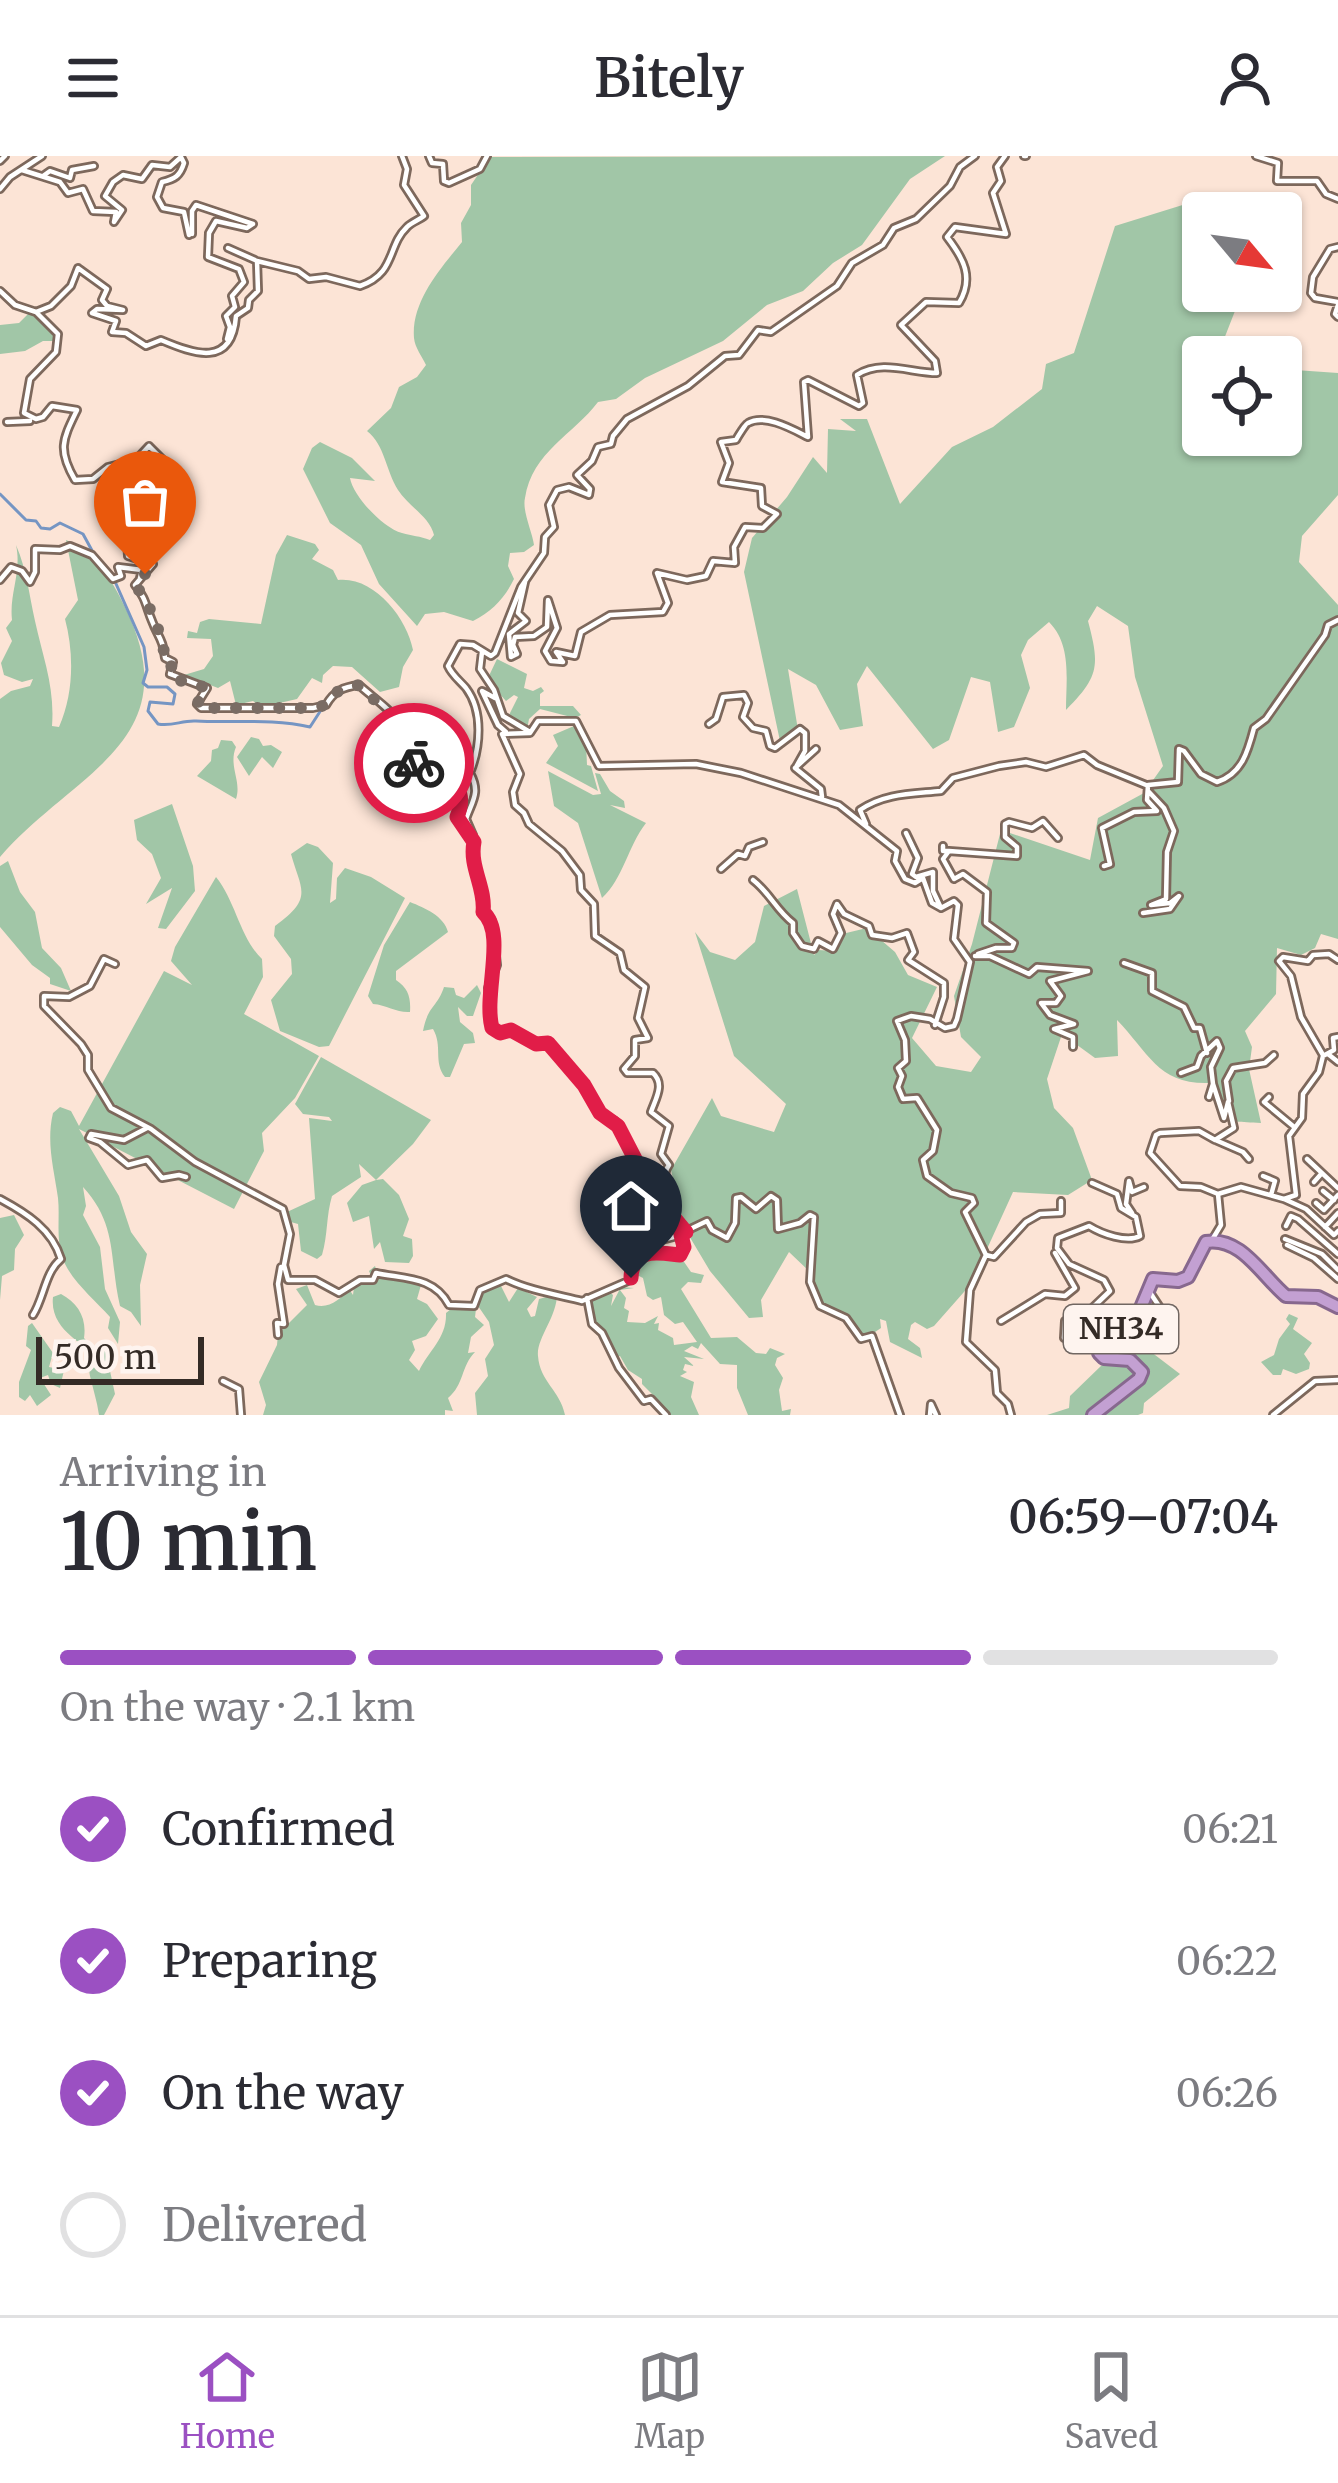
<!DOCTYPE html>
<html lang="en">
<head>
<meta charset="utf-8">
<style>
  body { margin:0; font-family:Merriweather,serif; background:#f2f2f3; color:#2b2b33; height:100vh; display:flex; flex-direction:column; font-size:45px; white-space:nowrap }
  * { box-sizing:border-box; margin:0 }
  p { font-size:39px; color:#7c7c81 }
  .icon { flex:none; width:66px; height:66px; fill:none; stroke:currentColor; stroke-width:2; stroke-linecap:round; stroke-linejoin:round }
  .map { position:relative; height:1259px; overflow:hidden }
  .details { display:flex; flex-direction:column; background:#fff; flex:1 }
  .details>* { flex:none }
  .needle { width:78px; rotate:119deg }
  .tools { position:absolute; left:1182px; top:36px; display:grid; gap:24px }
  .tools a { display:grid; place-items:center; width:120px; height:120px; border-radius:12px; background:#fff; box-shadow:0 3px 9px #0004; font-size:60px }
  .scale { position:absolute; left:36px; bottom:30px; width:168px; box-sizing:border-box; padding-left:12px; border:6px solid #342b26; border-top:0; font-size:33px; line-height:42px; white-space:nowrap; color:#342b26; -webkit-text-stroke:9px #fef4ef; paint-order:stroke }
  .pin { position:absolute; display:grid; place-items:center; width:102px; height:102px; color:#fff; margin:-123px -51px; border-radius:50% 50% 50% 0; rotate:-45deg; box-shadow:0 0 12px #0007 }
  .pin .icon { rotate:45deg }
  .courier { position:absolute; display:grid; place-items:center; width:120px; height:120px; margin:-60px; border:9px solid #e11d48; border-radius:50%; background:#fff; color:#222; box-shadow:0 3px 15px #0007 }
  .headline em { font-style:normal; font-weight:600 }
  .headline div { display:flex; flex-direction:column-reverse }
  .headline { display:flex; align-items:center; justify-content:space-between; height:204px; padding:0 60px }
  h1 { font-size:78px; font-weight:600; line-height:90px }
  .bar { display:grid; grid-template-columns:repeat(4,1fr); gap:18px 12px; align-content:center; height:144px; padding:0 60px }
  .bar i { height:15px; border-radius:9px; background:#e1e1e2 }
  .bar .active { background:#9b50c2 }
  .bar p { grid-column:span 4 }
  ol { padding:0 60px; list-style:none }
  li { display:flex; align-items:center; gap:36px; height:132px }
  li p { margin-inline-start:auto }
  li .icon { padding:12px; border-radius:50%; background:#9b50c2; color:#fff; stroke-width:4 }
  li:last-child { color:#7c7c81 }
  li i { width:66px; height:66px; border:6px solid #e1e1e2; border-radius:50% }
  header { display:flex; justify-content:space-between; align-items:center; height:156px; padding:0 60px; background:#fff; font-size:54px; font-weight:600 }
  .tabs { display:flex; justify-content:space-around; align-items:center; height:168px; border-top:3px solid #e1e1e2; background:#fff; font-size:33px; color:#7c7c81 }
  .tabs a { display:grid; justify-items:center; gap:6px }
  .tabs .active { color:#9b50c2 }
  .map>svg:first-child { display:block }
  .green { fill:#a1c6a7 }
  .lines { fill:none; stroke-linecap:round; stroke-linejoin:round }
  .stream { stroke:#7595c3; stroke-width:3 }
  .minor-casing { stroke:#7d685c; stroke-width:10 }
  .trunk-casing { stroke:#87688e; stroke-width:16 }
  .minor { stroke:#fff; stroke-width:4.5 }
  .trunk { stroke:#c3a0d2; stroke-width:10 }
  .done { stroke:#7a6c64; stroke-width:12; stroke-dasharray:0 21.6 }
  .route { stroke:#e11d48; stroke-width:15 }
  .labels { text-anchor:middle; stroke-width:12; stroke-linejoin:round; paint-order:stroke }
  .shield { fill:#fef4ef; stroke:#716762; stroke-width:3 }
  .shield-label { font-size:30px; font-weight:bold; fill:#342b26 }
</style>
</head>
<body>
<header><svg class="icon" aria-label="menu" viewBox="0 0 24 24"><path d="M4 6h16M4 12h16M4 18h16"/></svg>Bitely<svg class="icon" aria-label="person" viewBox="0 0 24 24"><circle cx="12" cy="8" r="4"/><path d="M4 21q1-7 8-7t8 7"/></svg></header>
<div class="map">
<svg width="1338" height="1259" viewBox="0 0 1338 1259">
  <rect width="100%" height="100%" fill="#fce4d6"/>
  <!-- green -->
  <path class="green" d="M945,0L910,23L862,89L833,107L803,135L767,149L723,185L645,222L616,243L598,246C574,278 532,296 525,342C522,355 532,375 534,389L524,396L510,397L508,410L514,423C504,443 492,455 473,465L444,456L425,458L417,470L379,428L361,389L330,367L303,313L312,292L320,286L352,302L375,325L350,322C353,340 383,372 402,377C412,380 420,380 430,384L434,379C430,361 408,350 398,334C386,315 385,289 367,275L391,252L399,231L417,221L426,209C422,200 415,192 414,182C411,146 440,113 462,86L461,67L471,49V29L490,1Z
    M1189,47L1203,57V135L1242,137L1217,201H1203V279H1281V213L1338,217V339L1302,380L1299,406L1338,449V783L1321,778L1315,792L1301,799L1277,792L1276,838L1245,875L1252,891L1249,913L1261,967C1219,965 1220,966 1208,927C1158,928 1149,897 1117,864L1118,900L1095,902L1062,878L1047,923L1054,952L1073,972L1092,1024L1068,1039L1013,1036L971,1128L934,1170L927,1173L915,1166L911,1169L908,1183L920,1192L922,1202L890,1186L886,1165L880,1163L881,1172L866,1182L851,1168L823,1151L810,1116L789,1096L761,1144L763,1161L749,1162L710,1115L685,1073L671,1014L712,942L721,960L774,976L786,948L734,900L695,776L710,796L735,804L755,786L764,750L797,733L814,799L819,794L833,795L842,778L867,772L895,796L908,819L937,831L912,882L936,910L971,916L981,901L961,881L954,840L972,788L1001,674L1090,704L1098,662L1144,637L1163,610L1135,521L1128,470L1097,450L1088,465C1100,510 1099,521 1066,554C1066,524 1072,489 1049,466L1028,484L1021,499L1030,532L1014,571L998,576L990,526L971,521L949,584L933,593L867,510L857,528L863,570L840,574L816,529L788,513L798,574L780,585L744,416L752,382L787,341L813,301L827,317L828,273L856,275L840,263H867L900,348L952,291L993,271L1042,233L1046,208L1074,197L1115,70Z
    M30,156L57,179L58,185H43L25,195L0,198V169L19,167Z
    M287,379L315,388L319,394L312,403L333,414L338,424C374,420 407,462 413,494L403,511L399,531L380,536L352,511L333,510L323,519L322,527L312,522L297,543L262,551L253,545L236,549L230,525L218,532L184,519L204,513L213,500L211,483L187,482L188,475L197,477L200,466L209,463L261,468L276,399Z
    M66,384C95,395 112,424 125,451C191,586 73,616 0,701V543L11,535L30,530L33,523L22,526L4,519L1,507L12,485L6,472L12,464C9,438 22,416 16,389C27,415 29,438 35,465C43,502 55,531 52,570L59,571C74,537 74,497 65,463L78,444Z
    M497,503L527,518L524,532L533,535L541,531L544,535L540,538V550H573L581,559L575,562L540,553L529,563L527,574L515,572L508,561L518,541L514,539L506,545L487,524Z
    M574,570L586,587L587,609L591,610L598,635L546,607L558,590L553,579Z
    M251,581L259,583L263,590L271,589L282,596L273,612L262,601L249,620L237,601Z
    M221,584L232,585L236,591C228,610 242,625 236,643L197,620L211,605L212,594L218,592Z
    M548,615L593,639L601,638L595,617L600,618L610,635L624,645L625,652L610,649L646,667C628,690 623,723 602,742L578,667L554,650Z
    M172,648L193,710L195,735L166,773L158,772L172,732L146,748L161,722L152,698L137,684L134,664Z
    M307,687L318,691L333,707L330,747L336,743L337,722L345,712L371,721L405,742L329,890L319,891L280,875L271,844L292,818L291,803L274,780L275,770C314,742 301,734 291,698Z
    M8,705L20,736L35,756L42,792L61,812L71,835L50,828V822L32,809L0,771V710Z
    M216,721C236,746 240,782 262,803L263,821L244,858L319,900L295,942L262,977L264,995L234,1053L79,973L119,1040L131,1076L147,1098L140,1129L141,1170L131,1156L120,1150C109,1103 118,1069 83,1031L86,1050L83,1059L100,1091L105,1133L120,1166L118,1188L108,1172L110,1161C95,1144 68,1122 62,1100C56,1082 60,1061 58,1042C54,1013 46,987 53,957L60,951L71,955L79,970L164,815L192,829L171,805L175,791Z
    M410,746C425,752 444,760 448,776L396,815V824C408,832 411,841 410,856C397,857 387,849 373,848L368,840L384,789Z
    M477,829L481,837L473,860H467L458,851L460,866L473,877L475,887L464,888L450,921H445C433,906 443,890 433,873L423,875C428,849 437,852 444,831L454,832L456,839L464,842Z
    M321,901L431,964L413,988L376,1024L383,1023L399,1039L409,1063L403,1080L412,1083L413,1100L409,1107L385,1106L380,1086L374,1093L369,1060L353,1066L347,1047L362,1029L376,1024L359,1008L361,1021L332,1040C326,1060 328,1078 322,1099L317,1103L301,1095L298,1068L287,1065V1056L315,1043L309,962L332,965L329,961L303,958L295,948Z
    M14,1059L24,1079L15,1093L14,1114L2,1120L0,1144V1062Z
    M658,1096L663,1103L680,1100L691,1116L704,1119L701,1127L688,1126L681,1133L711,1182L737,1181L756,1197L766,1198L770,1192L785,1198L777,1202L775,1209L783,1222L779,1234L782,1255L791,1253L790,1259H748L737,1232V1209L720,1208L701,1187L698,1193L692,1190L684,1195L704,1203L684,1201L694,1210L685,1208L683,1214L687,1216L680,1220L694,1226L691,1241L699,1259H668L661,1255L657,1243L642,1228V1223L628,1214L620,1200L616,1202L594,1169L591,1146L607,1134L613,1139L611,1150L621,1131L634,1132L620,1134L626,1142L624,1152L629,1155L627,1166L645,1167L658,1160L654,1168L659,1167L658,1174L673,1182L674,1189L697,1186L683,1166L675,1168L664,1159L661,1141L653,1144L647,1140L643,1122L639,1120L633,1124L638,1102Z
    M375,1110L377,1116L421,1129L417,1143L427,1148L438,1163L426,1180L412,1185L415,1194L409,1204L419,1215C429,1194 447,1182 446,1157L451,1153H476L475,1161L484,1169L471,1181L468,1197L475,1196C461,1210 464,1229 448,1242L453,1255L445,1254V1259H263L266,1249L259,1226L277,1189L278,1178L307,1149L296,1133L307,1129L315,1149C329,1153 341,1143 349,1133L353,1139L355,1123L372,1122L369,1115Z
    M501,1130L509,1146L518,1132L537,1141L527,1153L531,1161L535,1160L539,1143L557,1138C557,1161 536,1183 538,1200C540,1226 560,1234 565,1259H477L475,1237L488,1220L485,1203L494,1189L489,1166L476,1147L482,1135Z
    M61,1138C78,1147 87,1162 84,1182L92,1191L105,1190L113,1197L110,1215L115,1238L104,1259H99C97,1245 93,1233 90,1220C88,1213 92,1207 91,1200C89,1188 49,1176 53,1141Z
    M1289,1158L1298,1162L1293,1173L1312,1187L1304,1198L1310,1207L1309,1213L1296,1218L1283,1213L1281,1219H1273L1261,1206L1274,1199L1279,1183L1290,1168L1286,1163Z
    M32,1167L53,1197L49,1211L64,1214L60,1232L51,1228L48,1219L40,1222L51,1239L37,1250L30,1239L25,1245L19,1241V1226L31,1194L26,1190L28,1170Z
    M1110,1177L1138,1186L1180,1218L1144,1247L1143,1257L1138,1259H1100L1148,1217L1137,1200L1106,1199L1103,1189Z
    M1103,1208H1133L1140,1216L1092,1259H1047L1069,1252L1070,1240Z"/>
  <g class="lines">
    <!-- stream -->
    <path class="stream" d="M0,338L26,364L36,365L41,372L50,373L60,367L83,378L95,400
      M113,421L144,491L147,514L143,527L148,531H167L175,538L173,548L150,546L148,555L158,568C172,571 182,564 196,565C234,567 272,562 310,571L321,554"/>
    <defs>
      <path id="minor" d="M429,0L432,7L443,8L444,25L449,27L480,13L487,0
        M1024,0H1026
        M1256,0L1278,7L1277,25H1317L1326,38L1338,43
        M0,5L5,0
        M22,14L60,26L68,37L83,33L93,55L116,56L114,66L122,54L105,40L113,26L123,19L142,23L152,9L170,11L181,1L184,7C180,20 175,23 162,26L157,41L163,52L184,56L189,79
        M43,20L50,15L70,22L72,14L94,10
        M0,33L10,21L42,0
        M192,78V55L196,49L253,68L247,72L216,65L209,77L208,101L239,113L244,126L232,140L235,151L226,160L230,171L227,183
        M1338,91L1330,93L1313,121L1311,137L1315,142L1338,146
        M228,92L255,104
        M0,135L15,149L36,156L58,178L56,196L30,223L24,257L36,263L43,261L52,250L77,254C63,283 57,293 75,324L93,323L108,311L136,304L140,307L129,328L132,341L117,352L118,374L127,383L128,400L153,408L135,429C146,442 146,451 152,465C158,481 163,483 165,502L173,506L170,518L207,532L197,548L201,552H313L326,549C334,535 343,531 359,529C372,541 391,553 400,568C408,581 402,597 417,610C429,620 449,620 458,633C464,643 461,650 456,659L474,685C468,712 486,733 484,758L492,765L497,809L488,832L492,871L500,877L511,874L536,888L548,887L584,929L600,957L615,965L651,1034L674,1066L686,1075L707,1065L712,1074L727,1082L735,1067L736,1042L741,1041L756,1053L771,1040L777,1044L778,1073L800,1067L810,1059L814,1061L810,1126L820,1150L846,1162L861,1183L872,1180L900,1259
        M1338,149L1335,158L1338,161
        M36,156L51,150L71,130L78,112L107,133L102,144L107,150L123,154L97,153L92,157L116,165L112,176L126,177L146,190L161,184C194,198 232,212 236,160L248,152L249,144L258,135L257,105L298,115L309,123L326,121L360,130C396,118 387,90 407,71C412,66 419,64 424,60L404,29L407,13L402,0
        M7,266L30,265
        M136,304L149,290L163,304L155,313L157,326L142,337L153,352V360L158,348L156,342L165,344L167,355
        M0,424L11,411L22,415L30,426L35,416V393L60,394L70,390L92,399L113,423L121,420L118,411L142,414L140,422
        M525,426L518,457L526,465L509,478L511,501L517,498L513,489L515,481L534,480L547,471L548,444L557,472L545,495L551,505L563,506L556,496L575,500L581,476L610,459L663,456L668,447L657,417L687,424L706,420L713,405L735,407L734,391L745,371L763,372L777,358L762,350L761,332L722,326L729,307L721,286L736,284C737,282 746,267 748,267C765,257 794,274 808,281L804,226L808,224L859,250L863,247L857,219C882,203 911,217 937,217L935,205L901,169L926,146L959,147C974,122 964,103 947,81L955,71L1006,78L993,37L1001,25L997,11L1005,0
        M482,496L480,513L494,534L503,560L530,576
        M495,542L482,535L498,569L506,576
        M709,568L716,563L723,541L744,539L748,547L743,561L753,572L766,575L770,590L775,592L800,573L805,577V595L796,611
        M816,593L795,612L821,633L822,641
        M866,668L860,654C885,637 912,638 941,635L953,622L999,610L1026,606L1046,611L1084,599L1097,609L1146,629
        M906,677L918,702L912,718L916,721L933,716V735L941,752
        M473,679L466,663C472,645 481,637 470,617C480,592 484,556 466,532C459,524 452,519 448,510L460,488L473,489L491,500L495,497L521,431L544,397L545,381L554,371L549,349L557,334L569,331L589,339L590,333L577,319L592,305L598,291L611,288L613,280L627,263L688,230L725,200L739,199L758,174L771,176L837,130L852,107L883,89L894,72L916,63L950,30L960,11L975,0
        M943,690V695H949L943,703L954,723L963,718L987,736L986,767L1014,787L1012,792H996L978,798
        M949,695L1017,700V691L1005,681V668L1009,666L1032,672L1043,665L1058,682
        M1104,710L1110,708L1102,672L1134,656L1157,655L1147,644L1148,629L1178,626L1179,593L1184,595L1201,618L1217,626C1242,618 1248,595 1254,572L1266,563L1325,479L1328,469L1338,464
        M721,713L738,698L745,700L749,691L763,686
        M753,724C770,737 776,754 793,767V777L802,790L814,793L818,785L833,793L841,777L833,758L837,748L844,758L869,770L872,779L892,782L907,777L914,796L908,804L944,827V841L935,869
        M1143,757L1170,753L1179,740L1170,747L1151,749L1166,743L1167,696L1174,675L1164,652L1149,636
        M975,800H990L1029,818L1037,811L1088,815L1050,825L1061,840L1056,847H1041L1050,859L1074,868L1054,873L1073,881V891
        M1124,807L1152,817V835L1184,851L1194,872H1200L1207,897
        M115,808L104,803L90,830L69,841L44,840V850L81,888L88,899V914L111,952L151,973L195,1006L283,1053L290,1078L284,1109L288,1124H315L339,1137L360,1124H373L376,1117C404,1123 434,1120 449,1149L474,1150L480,1134L506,1123C528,1134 558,1139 582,1145L628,1125L637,1101L661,1095L654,1084L642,1081L647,1080
        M1328,898L1338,906
        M1323,899L1301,861L1291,820L1279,805L1283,801L1308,805L1313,799L1329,798L1338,804
        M1181,917L1197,911L1201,900L1217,885L1220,892L1211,911L1213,928
        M1209,941L1213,928L1224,962L1228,946
        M1269,941L1264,946L1293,970
        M1229,945L1226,925L1233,912L1265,907L1274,899
        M147,972L124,984L91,978L89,982L100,986L128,1009L147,1004L162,1022L179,1019L186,1021
        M1213,983L1243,996L1249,1003
        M1307,1003L1338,1032
        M1263,1020L1275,1025L1271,1039
        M1314,1026L1322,1017
        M1092,1027L1117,1038L1121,1052L1136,1061L1140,1080C1127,1087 1102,1078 1089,1070L1058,1082L1057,1092L1069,1108L1104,1124L1110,1135L1088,1156L1065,1165L1064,1182L1100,1184
        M1323,1035L1334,1044
        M1218,1038L1201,1031L1180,1030L1150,997L1156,979L1160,977L1199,975L1215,984L1234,972L1228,946
        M0,1043C26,1057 52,1073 61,1103C45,1116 44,1142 33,1159
        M1284,1043L1306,1053L1334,1079L1338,1075
        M1316,1047L1324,1054L1338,1039
        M669,1055C665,1043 661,1019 669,1009L661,998L669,970L651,956C656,942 665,928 653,917H627L624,913L635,900V884L648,882L638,862L645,831L624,814L620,797L595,780L594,748L581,734L580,719L562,695L529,668L524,657L515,649L513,636L520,618L502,578L530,577L538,565H576L599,610L696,608L741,617L839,649L897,695L895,705L905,723L915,727L923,722L932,747L941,752L954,745L958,749L954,783L970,806L957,863L954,870L945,872L930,863L911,860L897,865L905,884L906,905L898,912L902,920L898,931L903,943L917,942L937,974L933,995L923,1004L927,1020L951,1037L972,1042L974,1047L965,1056L986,1099
        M1132,1057L1126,1048L1129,1025L1132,1036L1144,1031
        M1286,1070L1291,1060L1298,1063L1338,1098
        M1325,1071L1338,1057
        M652,1081L662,1084L681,1079
        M1285,1083L1322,1098L1338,1114
        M1212,1084L1221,1069L1218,1038L1241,1031L1284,1043L1296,1039L1289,980L1302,962L1303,938L1319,916L1323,900L1334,894L1333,882L1338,881
        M1287,1089L1314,1102L1338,1123
        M661,1094L680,1099L684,1091L681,1079
        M1151,1138L1159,1150
        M587,1142L592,1168L602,1177L619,1212L644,1245L651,1243L666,1259
        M1001,1165L1045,1138L1065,1140L1075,1132L1055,1097
        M278,1179L277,1167L284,1168L278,1128L281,1111
        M223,1225L239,1233L241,1259
        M930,1259L931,1248L936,1259
        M1011,1259L1008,1248L997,1237L995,1214L966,1186L970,1134L986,1099L994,1101L1026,1066L1040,1058L1061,1057V1045
        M1273,1259L1315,1225L1338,1224"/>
      <path id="trunk" d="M1093,1259L1139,1223L1142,1216L1130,1204L1104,1202L1099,1197L1100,1184L1108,1176L1135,1166L1153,1123L1178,1125L1188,1121L1206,1086C1241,1080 1262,1120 1286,1140L1318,1141L1338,1151"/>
    </defs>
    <!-- minor casing -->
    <use href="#minor" class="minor-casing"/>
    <!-- trunk casing -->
    <use href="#trunk" class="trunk-casing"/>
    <!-- minor -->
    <use href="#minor" class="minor"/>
    <!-- trunk -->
    <use href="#trunk" class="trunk"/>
  </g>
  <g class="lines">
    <!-- done -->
    <path class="done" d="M145,418L135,429C150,447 162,479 165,502L173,506L169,516L178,524L207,532L197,548L201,552H313L326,549C334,535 343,531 359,529L404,572L406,595L414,607"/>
    <!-- route -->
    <path class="route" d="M414,607C438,625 472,622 457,661L474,686C469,711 486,732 483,756C507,777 483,837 492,872L500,877L511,874L536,888L548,887L584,929L600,957L618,970L651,1034L686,1076L681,1079L684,1091L680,1099C659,1097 632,1090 631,1122"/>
  </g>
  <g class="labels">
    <!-- shield labels -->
    <rect class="shield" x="1064" y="1149" width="114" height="48" rx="9"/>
    <g class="shield-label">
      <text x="1121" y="1183">NH34</text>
    </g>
  </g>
</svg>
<div class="tools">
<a><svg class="needle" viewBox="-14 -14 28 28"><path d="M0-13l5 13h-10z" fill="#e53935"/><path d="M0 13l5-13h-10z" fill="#7c7c81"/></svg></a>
<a><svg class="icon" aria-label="locate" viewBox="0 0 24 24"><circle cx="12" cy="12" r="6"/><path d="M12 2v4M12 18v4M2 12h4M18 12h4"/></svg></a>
</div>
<div class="scale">500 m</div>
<div class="pin" style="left:145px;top:418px;background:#ea580c"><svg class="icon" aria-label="bag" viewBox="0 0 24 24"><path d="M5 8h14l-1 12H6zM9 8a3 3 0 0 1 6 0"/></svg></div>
<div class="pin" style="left:631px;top:1122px;background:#1f2937"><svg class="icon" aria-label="home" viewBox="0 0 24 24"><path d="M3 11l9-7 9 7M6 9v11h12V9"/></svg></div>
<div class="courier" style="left:414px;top:607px"><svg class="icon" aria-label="bike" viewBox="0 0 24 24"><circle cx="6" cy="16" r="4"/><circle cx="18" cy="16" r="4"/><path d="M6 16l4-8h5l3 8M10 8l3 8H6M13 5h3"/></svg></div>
</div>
<section class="details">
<div class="headline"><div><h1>10 min</h1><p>Arriving in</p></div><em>06:59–07:04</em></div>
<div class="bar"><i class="active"></i><i class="active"></i><i class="active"></i><i></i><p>On the way · 2.1 km</p></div>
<ol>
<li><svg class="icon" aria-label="check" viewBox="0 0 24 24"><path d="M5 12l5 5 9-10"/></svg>Confirmed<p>06:21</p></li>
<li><svg class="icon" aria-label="check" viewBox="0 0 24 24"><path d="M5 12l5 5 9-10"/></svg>Preparing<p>06:22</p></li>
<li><svg class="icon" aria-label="check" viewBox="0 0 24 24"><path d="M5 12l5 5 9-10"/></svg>On the way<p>06:26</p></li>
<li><i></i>Delivered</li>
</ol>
</section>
<nav class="tabs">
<a class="active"><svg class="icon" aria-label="home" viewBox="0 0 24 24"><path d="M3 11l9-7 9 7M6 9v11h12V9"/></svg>Home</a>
<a><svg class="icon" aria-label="map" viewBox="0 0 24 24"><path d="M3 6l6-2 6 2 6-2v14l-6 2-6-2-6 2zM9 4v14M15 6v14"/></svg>Map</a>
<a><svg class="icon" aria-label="saved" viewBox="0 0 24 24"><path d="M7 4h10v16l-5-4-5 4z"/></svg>Saved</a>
</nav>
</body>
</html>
